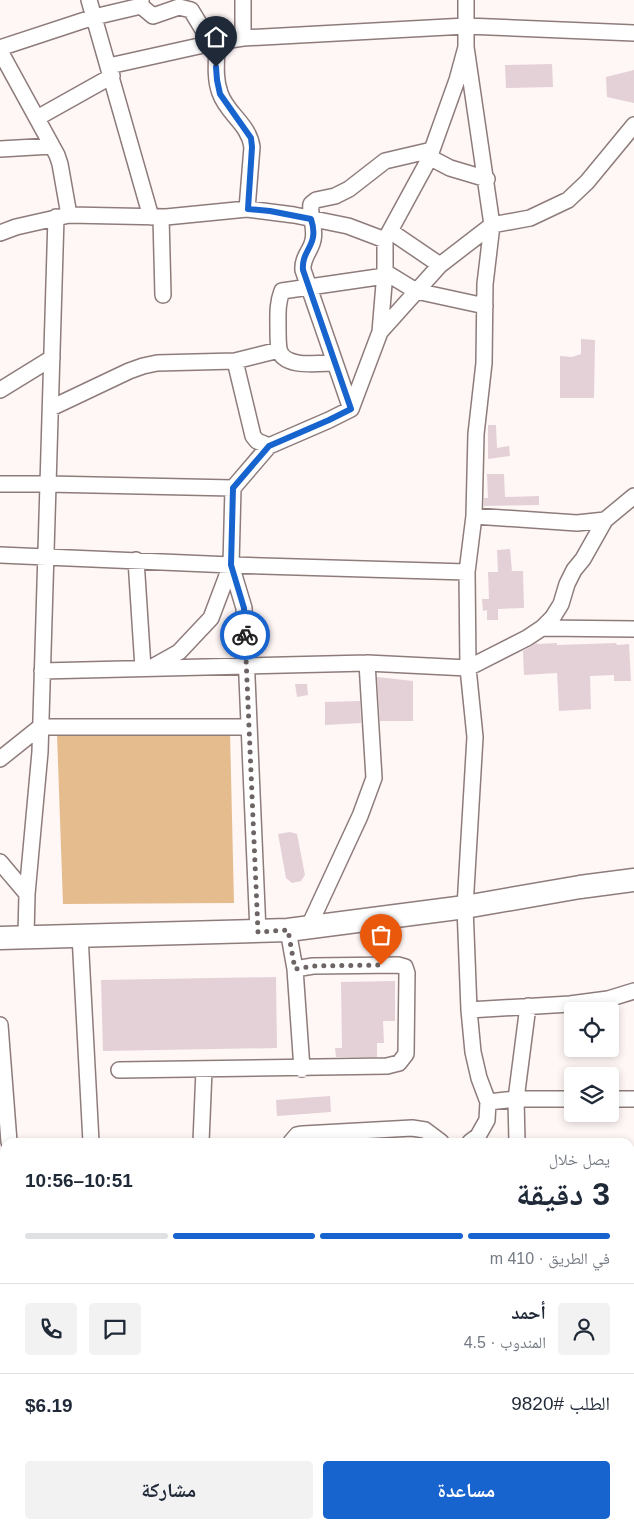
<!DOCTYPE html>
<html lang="ar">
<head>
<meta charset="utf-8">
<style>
  body { margin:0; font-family:Arial,"Noto Naskh Arabic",sans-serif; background:#f2f2f3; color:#1f2937; direction:rtl; height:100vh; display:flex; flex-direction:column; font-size:19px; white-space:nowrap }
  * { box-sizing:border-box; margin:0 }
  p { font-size:16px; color:#747a83 }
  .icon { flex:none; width:28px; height:28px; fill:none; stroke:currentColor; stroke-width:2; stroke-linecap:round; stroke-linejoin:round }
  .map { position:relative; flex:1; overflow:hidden; direction:ltr }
  .side { position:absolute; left:0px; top:1138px; width:635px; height:391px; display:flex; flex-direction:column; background:#fff; border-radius:15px 15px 0 0; box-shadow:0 2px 8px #0003; direction:rtl }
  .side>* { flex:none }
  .tools { position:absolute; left:564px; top:1002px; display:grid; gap:10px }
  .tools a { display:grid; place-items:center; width:55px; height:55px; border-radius:5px; background:#fff; box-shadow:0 2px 8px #0003; font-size:25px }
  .pin { position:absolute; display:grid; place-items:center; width:42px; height:42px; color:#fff; margin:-51px -21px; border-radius:50% 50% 50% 0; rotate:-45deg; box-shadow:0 0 5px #0007 }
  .pin .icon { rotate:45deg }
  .courier { position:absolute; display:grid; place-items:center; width:50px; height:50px; margin:-25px; border:4px solid #1864cf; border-radius:50%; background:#fff; color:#222; box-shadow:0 1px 6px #0007 }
  .summary em { font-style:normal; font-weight:800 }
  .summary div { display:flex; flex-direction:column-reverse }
  .summary { display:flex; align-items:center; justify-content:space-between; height:85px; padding:0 25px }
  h1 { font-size:32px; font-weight:800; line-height:38px }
  .bar { display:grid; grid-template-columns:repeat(4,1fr); gap:8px 5px; align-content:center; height:60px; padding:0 25px }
  .bar i { height:6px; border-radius:4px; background:#e0e1e3 }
  .bar .selected { background:#1864cf }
  .bar p { grid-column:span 4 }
  .line { display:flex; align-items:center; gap:12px; padding:0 25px; border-top:1px solid #e0e1e3 }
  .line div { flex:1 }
  .round { display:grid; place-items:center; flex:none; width:52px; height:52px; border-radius:5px; background:#f2f2f3 }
  .primary-button { display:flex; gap:10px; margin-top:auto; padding:10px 25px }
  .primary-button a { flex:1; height:58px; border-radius:5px; background:#1864cf; color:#fff; font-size:20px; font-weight:800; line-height:58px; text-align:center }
  .primary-button a+a { background:#f2f2f3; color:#1f2937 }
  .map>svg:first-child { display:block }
  .green { fill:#e5bc8e }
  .building { fill:#e4d1d7 }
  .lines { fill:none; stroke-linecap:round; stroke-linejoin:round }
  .minor-casing { stroke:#8e7c7b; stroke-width:18 }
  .highway-casing { stroke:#8e7c7b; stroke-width:25 }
  .minor { stroke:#fff; stroke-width:15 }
  .highway { stroke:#fff; stroke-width:22 }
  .done { stroke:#6c6564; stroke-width:5; stroke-dasharray:0 9 }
  .route { stroke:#1864cf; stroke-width:6 }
</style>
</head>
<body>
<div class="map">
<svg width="634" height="1528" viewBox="0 0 634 1528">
  <rect width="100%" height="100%" fill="#fff6f6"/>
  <!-- green -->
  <path class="green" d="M230,732L234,903L63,904L57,734Z"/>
  <!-- building -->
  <path class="building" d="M552,64L553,87L506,88L505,65Z
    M634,70V103L607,97L606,77Z
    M581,339L595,340L594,398H560V356L572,357L581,354Z
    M488,425H496L497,448L509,446L510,456L488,459Z
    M487,474H504L505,497L539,496V505L484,506V498H488Z
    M510,549L512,571H523L524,608L498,609V620H487V610L483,611L482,599H489L488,572H498L497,550Z
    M537,643V644L557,643V645L616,643L617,645L629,644L631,681H614V675L590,676L591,709L559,711L557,673L524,675L523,651Z
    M377,677L413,681V721H380Z
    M295,684H307L308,695L297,697Z
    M360,701L361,723L325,725V702Z
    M290,832L297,834L305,875L301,881L292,883L286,878L278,834Z
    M276,977L277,1048L103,1051L101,980Z
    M395,981V1021H383L384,1043H377V1057H336L335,1048H342L341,982Z
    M330,1096L331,1112L277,1116L276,1100Z"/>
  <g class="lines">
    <defs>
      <path id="minor" d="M89,0L151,217
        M141,0V6L153,16L179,7L191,10L211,43
        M243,38V0
        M217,42C217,59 214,77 220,93C227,114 249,124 252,147L247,209
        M466,47L492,225L485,284L484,363L476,434L474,516L467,572L468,668L475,737L465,907L469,1010L473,1052L479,1078L488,1102L487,1120L478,1136L470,1142
        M0,48L94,17L141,6
        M0,51L57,155L60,164L69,215
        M109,66L217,42L243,38L466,26L634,33
        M37,118L112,76
        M0,149L52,146
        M429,157L450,168L487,179
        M161,217L163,295
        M390,231L440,265
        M0,233L16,227L69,215L166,217L247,209L294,215L348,226L385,240
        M385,272L416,291L485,306
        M380,332L440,265L492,225L530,218L568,200L587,182L634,125
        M235,361L253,436L257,441L269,446
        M335,363C319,363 283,369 279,349C278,343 278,335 278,329C278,315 277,304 282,291L385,276
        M0,390L52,358
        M51,408L129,371L143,366L157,363L235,361L279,350
        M351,409L303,270C302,257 311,251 313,240C316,227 309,216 311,204L316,200L335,196L349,189L385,161L432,150
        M0,484H48L233,488
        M474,516L577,523L605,520
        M0,555L231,565L467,572
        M136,560L143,668
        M542,628L634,629
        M154,666L179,652L211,618L231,565
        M42,671L367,663L468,668L527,638L542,628L553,617L561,604L567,584L574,570L583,559L605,520L634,496
        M0,759L40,727H249
        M0,862L27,894
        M309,926L360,816L374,778L367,663
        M288,930L295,969L302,1069
        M258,932L244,608L231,565L233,488L269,446L329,420L351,409L380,332L385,272V240L428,161L457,80L466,47V0
        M80,935L91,1142
        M26,936L27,894L40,752L56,217
        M469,1010L570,1004L608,999L634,991
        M0,1025L9,1142
        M119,1070L387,1066L399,1063L406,1054L407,973L405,967L398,965L313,966L295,969
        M610,1099H634
        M488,1102L516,1099H572
        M201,1142L204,1070
        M291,1142L297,1135L303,1134L412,1128L425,1130L441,1142
        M517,1142L516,1099L528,1006
        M0,1177L5,1180
        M630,1191H634
        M630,1264H634
        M0,1356L5,1355
        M630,1358H634
        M630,1464L634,1461
        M170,1524V1528
        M265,1524V1528
        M421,1524L423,1528
        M522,1527L559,1524
        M13,1528V1524"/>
      <path id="highway" d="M0,938L288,930L465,907L580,887L634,880"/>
    </defs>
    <!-- minor casing -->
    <use href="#minor" class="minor-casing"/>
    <!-- highway casing -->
    <use href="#highway" class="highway-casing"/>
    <!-- minor -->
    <use href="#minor" class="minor"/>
    <!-- highway -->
    <use href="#highway" class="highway"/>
  </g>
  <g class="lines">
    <!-- done -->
    <path class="done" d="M245,635L258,932L288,930L295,969L314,966L381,965"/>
    <!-- route -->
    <path class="route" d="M216,67L217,80L220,94L251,138L252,147L248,209L270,211L311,219C320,246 301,249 303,270L351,409L329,420L269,446L233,488L231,565L244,608L245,635"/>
  </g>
</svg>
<div class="tools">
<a><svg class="icon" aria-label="locate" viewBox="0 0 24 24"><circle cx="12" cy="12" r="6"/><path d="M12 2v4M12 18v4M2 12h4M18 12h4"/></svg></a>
<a><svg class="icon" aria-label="layers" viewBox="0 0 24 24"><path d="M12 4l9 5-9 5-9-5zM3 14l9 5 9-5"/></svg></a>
</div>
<div class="pin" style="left:381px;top:965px;background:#ea580c"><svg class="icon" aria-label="bag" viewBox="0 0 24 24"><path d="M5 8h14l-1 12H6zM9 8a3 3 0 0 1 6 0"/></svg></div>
<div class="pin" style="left:216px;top:67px;background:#1f2937"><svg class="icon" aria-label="home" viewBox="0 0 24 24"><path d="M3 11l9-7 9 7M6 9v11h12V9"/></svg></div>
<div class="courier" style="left:245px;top:635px"><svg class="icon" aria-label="bike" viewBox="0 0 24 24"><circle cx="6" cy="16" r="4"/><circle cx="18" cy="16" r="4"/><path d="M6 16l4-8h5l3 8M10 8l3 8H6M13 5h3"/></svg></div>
<section class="side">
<div class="summary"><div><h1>3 دقيقة</h1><p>يصل خلال</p></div><em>10:51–10:56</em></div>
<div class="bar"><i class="selected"></i><i class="selected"></i><i class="selected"></i><i></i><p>في الطريق · 410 m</p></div>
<div class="line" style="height:90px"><a class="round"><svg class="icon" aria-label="person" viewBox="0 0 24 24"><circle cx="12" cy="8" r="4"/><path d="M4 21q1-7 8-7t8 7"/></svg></a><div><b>أحمد</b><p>المندوب · 4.5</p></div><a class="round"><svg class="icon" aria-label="chat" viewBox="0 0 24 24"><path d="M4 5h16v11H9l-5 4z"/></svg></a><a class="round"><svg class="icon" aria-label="phone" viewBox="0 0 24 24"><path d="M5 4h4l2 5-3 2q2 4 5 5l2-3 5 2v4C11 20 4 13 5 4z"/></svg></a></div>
<div class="line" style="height:65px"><div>الطلب #9820</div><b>$6.19</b></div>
<div class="primary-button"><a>مساعدة</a><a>مشاركة</a></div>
</section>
</div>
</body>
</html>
